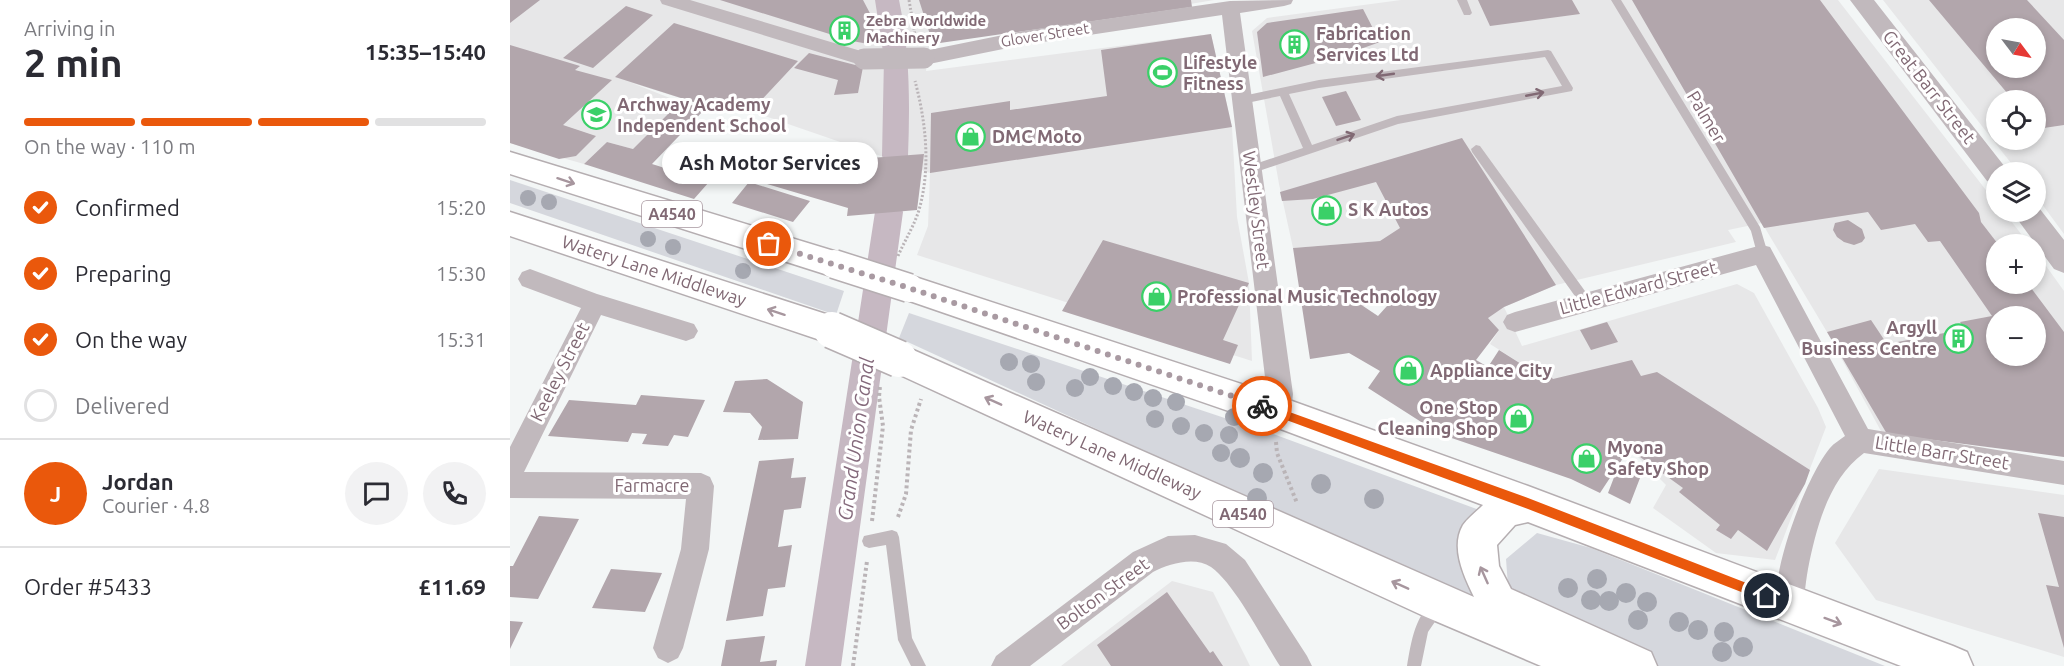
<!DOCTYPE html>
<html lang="en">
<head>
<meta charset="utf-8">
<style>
  body { margin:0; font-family:Ubuntu,sans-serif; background:#f2f2f3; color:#2b2b33; height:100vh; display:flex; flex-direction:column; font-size:22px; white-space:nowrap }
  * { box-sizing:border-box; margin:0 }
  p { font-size:20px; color:#7c7c81 }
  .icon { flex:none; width:33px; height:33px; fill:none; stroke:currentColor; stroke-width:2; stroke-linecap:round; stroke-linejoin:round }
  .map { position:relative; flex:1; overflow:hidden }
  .details { display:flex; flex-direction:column; background:#fff; width:510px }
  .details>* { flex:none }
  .needle { width:39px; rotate:122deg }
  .tools { position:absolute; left:1476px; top:18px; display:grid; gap:12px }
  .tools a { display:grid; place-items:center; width:60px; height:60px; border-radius:50%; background:#fff; box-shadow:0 3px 9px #0003; font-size:30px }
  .pin { position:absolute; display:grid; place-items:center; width:51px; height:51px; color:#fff; margin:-26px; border:3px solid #fff; border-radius:50%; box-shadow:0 2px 6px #0007 }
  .courier { position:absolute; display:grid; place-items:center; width:60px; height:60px; margin:-30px; border:4px solid #ea580c; border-radius:50%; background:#fff; color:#222; box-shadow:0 2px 8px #0007 }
  .bubble { position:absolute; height:42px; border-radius:21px; background:#fff; box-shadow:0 3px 9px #0003; font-size:20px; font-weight:600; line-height:42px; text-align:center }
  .overview em { font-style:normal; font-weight:600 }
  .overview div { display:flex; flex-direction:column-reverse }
  .overview { display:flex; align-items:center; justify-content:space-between; height:102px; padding:0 24px }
  h1 { font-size:39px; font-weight:600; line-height:45px }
  .bar { display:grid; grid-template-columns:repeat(4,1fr); gap:9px 6px; align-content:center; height:72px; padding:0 24px }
  .bar i { height:8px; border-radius:4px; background:#e1e1e2 }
  .bar .active { background:#ea580c }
  .bar p { grid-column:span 4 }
  .line { display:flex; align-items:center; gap:15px; padding:0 24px; border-top:2px solid #e1e1e2 }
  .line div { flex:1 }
  .round { display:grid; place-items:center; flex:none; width:63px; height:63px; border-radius:32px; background:#f2f2f3 }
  ol { padding:0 24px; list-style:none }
  li { display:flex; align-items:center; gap:18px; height:66px }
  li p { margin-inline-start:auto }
  li .icon { padding:6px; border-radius:50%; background:#ea580c; color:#fff; stroke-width:4 }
  li:last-child { color:#7c7c81 }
  li i { width:33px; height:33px; border:3px solid #e1e1e2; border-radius:50% }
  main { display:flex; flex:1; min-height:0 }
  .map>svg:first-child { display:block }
  .built { fill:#e7e7e8; fill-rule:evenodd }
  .green { fill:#d5d7dd }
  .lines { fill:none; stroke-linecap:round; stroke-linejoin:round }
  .canal { fill:#c6b8c2; fill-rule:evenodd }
  .building { fill:#b2a6ac; fill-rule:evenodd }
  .trunk-casing { stroke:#b5aeb1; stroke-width:3 }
  .path-far1 { stroke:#bab4b7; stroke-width:3; stroke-dasharray:2 2; stroke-linecap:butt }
  .path { stroke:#bab4b7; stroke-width:4; stroke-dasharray:3 3; stroke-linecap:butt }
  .service { fill:#c1b9bd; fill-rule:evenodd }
  .minor { fill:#c1b9bd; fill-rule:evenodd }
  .tertiary { fill:#c1b9bd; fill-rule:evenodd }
  .trunk { fill:#fff; fill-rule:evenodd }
  .trunk-bridge-far1-casing { stroke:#b5aeb1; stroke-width:31; stroke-linecap:butt }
  .trunk-bridge-casing { stroke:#b5aeb1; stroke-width:39; stroke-linecap:butt }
  .minor-bridge { stroke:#c1b9bd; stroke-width:21 }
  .trunk-bridge-far1 { stroke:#fff; stroke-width:28 }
  .trunk-bridge { stroke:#fff; stroke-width:36 }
  .tree { fill:#a6a8b1 }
  .oneway { stroke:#816974 }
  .oneway2 { stroke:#a7969e }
  .route { fill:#ea580c }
  .done { stroke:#a99aa2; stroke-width:6; stroke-dasharray:0 10.8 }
  .labels { text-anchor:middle; stroke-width:6; stroke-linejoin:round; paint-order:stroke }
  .far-poi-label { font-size:15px; font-weight:bold; fill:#816974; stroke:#fff; text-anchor:start }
  .far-street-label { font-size:15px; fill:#816974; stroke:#fff }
  .shield { fill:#fff; stroke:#a7969e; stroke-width:1.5 }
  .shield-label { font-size:16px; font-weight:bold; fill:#816974 }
  .poi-label { font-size:18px; font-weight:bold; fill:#816974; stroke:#fff; text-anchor:start }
  .street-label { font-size:18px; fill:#816974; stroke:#fff }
  .water-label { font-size:20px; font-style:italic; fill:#84697b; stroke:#fff }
</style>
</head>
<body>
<main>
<section class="details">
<div class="overview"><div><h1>2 min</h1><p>Arriving in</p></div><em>15:35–15:40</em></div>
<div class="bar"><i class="active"></i><i class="active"></i><i class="active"></i><i></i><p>On the way · 110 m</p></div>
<ol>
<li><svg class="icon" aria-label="check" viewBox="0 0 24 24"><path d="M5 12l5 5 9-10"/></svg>Confirmed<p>15:20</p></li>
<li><svg class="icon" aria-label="check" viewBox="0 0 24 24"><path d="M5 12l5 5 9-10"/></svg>Preparing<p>15:30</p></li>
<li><svg class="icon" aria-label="check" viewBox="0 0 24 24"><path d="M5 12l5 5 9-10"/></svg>On the way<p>15:31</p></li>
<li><i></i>Delivered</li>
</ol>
<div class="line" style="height:108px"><b class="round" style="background:#ea580c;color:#fff">J</b><div><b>Jordan</b><p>Courier · 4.8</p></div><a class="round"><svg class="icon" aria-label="chat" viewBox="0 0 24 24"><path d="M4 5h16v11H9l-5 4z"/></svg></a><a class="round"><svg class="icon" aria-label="phone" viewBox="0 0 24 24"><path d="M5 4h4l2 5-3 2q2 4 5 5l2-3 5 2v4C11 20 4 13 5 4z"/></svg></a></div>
<div class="line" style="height:78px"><div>Order #5433</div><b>£11.69</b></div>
</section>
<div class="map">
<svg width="1554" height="666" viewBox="0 0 1554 666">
  <rect width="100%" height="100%" fill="#f3f6f6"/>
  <!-- built -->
  <path class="built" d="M0,0H704L585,20L420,39L416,71L701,34L722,127L727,217L739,283L742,361L407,255L418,226L420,173L229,107L196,98V106L122,83L170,102L123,149L97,142L74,164L0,143Z
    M891,0H1328L1486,203V212H1494L1519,244H1486V284H1526V252L1554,291V454L1372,433L1317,332L1252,223L1218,230L1226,242L1046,285L994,307L1012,346L1227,284L1244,293L1308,408L1316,427L1265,560L1206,553L1143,508L1156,485L1128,457L1037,380L980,344L989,330L978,318L870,241L783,248L769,184L742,31L757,18ZM1486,316H1526V356H1486Z
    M1373,0H1554V234L1526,196V172H1508ZM1486,28H1526V68H1486ZM1486,100H1526V140H1486Z
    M1369,469L1554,495V657L1366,600L1325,543Z
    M662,581L703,592L740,666H551Z"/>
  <!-- green -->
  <path class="green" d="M0,180L334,291L326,315L0,203Z
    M399,313L766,435L972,511L967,604L389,338Z
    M1027,533L1081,548L1375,666H1146L1031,613L998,586L996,559Z"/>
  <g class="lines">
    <!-- canal -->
    <path class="canal" d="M365,0H389C400,52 400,103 398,156L394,163L385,166L376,163L372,156L374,58Z
      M379,201L389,204L393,212L331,666H295L365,212L369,204Z"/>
  </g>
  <!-- building -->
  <path class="building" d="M0,0H30L0,23Z
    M210,0H353L363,19L364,45L342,41Z
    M409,0H681L682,7L423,44Z
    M968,0H1062L1070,14L980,26Z
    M1122,0H1310L1469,213L1471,222L1488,244L1486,284H1518L1554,332V457L1377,434L1317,332L1361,320L1377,344L1455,329L1450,322L1482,316L1430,241L1418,242L1405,224L1371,230L1358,212L1254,228ZM1486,316H1526V356H1486Z
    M1419,0H1517L1554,40V125L1527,129L1526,100H1503ZM1486,28H1526V68H1486Z
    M116,6L143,15L83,68L53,58Z
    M853,9L870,42L828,57L753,77L747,32L757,23Z
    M164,23L252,50L288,61L243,109L205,97L196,106L105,77Z
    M701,34L722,127L420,173L421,113L500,101V110L597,96L591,50Z
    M0,45L70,66L65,70L102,80L53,125L86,136L66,156L49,159L0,143Z
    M299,53L353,67L348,93L324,95L328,80L284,68Z
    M836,91L851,120L826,126L812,97Z
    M170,102L195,109L142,164L199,182L184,199L74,164L97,142L123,149Z
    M952,138L1046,285L994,307L978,318L989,330L966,360L978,367L989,350L1037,380L1040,376L1043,379L1122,360L1131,376L1147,372L1300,470L1295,484L1257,551L1228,530L1221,539L1206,530L1210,525L1169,492L1173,488L1119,449L1090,493L1061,479L930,434L858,388L870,371L839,353L800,359L783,248L870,241L890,228L866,182L803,199L772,201L770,192ZM871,304L877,306L868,316L853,306Z
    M232,143L344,179L347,159L414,154L407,210L337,216L338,208L207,169Z
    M239,182L300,201L283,222L222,203Z
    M1338,220L1352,229L1355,238L1352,242L1344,245L1334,242L1327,237L1323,230L1325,223Z
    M593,240L739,283L713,340L728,345L720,364L552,311Z
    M1097,322L1108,342L1081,350L1070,330Z
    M257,379L293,402L288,439L248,440L252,427L240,413L213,412L225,381Z
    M131,395L195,400L178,437L164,435L158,446L132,444L137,434L122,433L118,442L38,436L59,400L126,405Z
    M284,458L281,478L296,477L291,508L274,510L268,547L282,545L275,587L258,589L253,616L216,621L249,461Z
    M1108,467L1130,478L1120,504L1098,493Z
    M1528,513L1554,517V648L1536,585L1549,587Z
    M29,516L69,519L28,599L0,597V566H3Z
    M101,569L152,573L135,612L82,608Z
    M657,592L700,653L703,651L713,666H601L587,645Z
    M0,621L13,622L0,649Z
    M255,636L250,662L267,660L266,666H211L216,640Z"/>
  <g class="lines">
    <defs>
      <path id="trunk" d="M0,152L324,251L335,255L340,264L335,273L324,277L0,174Z
        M0,212L322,316L334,320L338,330L334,340L322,344L0,236Z
        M399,275L768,396L1018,486L1443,646L1457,652L1463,666H1391L1018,522L1005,525L987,545L989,566L1001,589L1141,652L1147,666H1031L916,617L377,369L372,359L377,349L389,344L401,349L964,597C954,577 940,547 953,525C958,518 967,511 973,505L768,428L388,297L383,288L388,279Z"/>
    </defs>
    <!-- trunk casing -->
    <use href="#trunk" class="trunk-casing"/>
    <!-- path-far1 -->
    <path class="path-far1" d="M399,0L405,35
      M388,256C395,240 404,226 409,210C421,168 416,122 405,81"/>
    <!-- path -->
    <path class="path" d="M766,442L767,453L787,503
      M388,517L396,494L401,430L411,399
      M362,521L373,426L369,397L370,386
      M343,666L357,561"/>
    <!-- service -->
    <path class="service" d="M947,0H957L962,13L960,15H954Z
      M1101,0H1111L1250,227L1258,254L1256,257H1248L1241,231Z
      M1038,50L1041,51L1063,88L1062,91L888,124L740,174L735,170L736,167L793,148L770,96L732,104L727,100L728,97L809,80ZM1035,57L1052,86L887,116L802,145L779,94L809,88Z
      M966,145L970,146L1080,298L1082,302L1080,306H1072L962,152L961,149Z
      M382,530L387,532L389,537L402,638L416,666H401L388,640L376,545L359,548L354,546L352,541L354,536Z
      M928,600L933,602L935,607L918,632L911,666H897C901,644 905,610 928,600Z"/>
    <!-- minor -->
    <path class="minor" d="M150,0H180L361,54L364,59L361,64L354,66L152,4Z
      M783,0L781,4L774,6L730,13L783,394L781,412L777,420L768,424L759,420L755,412L757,394L712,15L513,45L414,65L407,63L404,58L407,53L414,51L513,31L720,1Z
      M1252,245L1260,247L1358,429L1554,461V485L1354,453C1319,478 1306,528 1298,569C1295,585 1295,600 1289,615L1279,619L1269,615C1255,582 1297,475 1320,448C1324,443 1330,440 1335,436L1246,265L1005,332L997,329L993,322L997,315L1005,312Z
      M20,269L87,294L184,324L188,331L184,338L176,341L91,315L14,472L191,473L200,477L204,486L199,549L173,648L168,658L158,663L148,658L143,648L171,549L176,499L0,498V447L71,308L12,286L8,279L12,272Z
      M685,535L716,544L735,560L797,656L802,666H770C753,640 725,584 701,567C684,556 659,564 643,572L520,666H481L486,656L623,552L658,536Z"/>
    <!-- tertiary -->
    <path class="tertiary" d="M1340,0H1364L1495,167L1499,172H1486V184L1477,181Z
      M1526,204L1554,240V273L1544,269L1502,212H1526Z"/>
    <!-- trunk -->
    <use href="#trunk" class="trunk"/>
    <defs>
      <path id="trunk-bridge-far1" d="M324,264L399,288"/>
      <path id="trunk-bridge" d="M322,330L389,359"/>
    </defs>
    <!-- trunk-bridge-far1 casing -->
    <use href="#trunk-bridge-far1" class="trunk-bridge-far1-casing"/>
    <!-- trunk-bridge casing -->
    <use href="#trunk-bridge" class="trunk-bridge-casing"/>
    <!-- minor-bridge -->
    <path class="minor-bridge" d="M354,59L414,58"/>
    <!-- trunk-bridge-far1 -->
    <use href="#trunk-bridge-far1" class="trunk-bridge-far1"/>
    <!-- trunk-bridge -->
    <use href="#trunk-bridge" class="trunk-bridge"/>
  </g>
  <!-- trees -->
  <g class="tree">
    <circle cx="18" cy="198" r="8"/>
    <circle cx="39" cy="202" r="8"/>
    <circle cx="138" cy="239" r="8"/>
    <circle cx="163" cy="247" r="8"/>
    <circle cx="233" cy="271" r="8"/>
    <circle cx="499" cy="362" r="9"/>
    <circle cx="521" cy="364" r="9"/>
    <circle cx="580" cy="377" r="9"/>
    <circle cx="526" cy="382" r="9"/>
    <circle cx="603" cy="386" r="9"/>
    <circle cx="565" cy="388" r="9"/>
    <circle cx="624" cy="392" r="9"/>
    <circle cx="643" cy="398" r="9"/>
    <circle cx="666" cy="402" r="9"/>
    <circle cx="724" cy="417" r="9"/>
    <circle cx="645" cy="419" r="9"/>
    <circle cx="671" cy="426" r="9"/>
    <circle cx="694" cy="433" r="9"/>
    <circle cx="719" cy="435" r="9"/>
    <circle cx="711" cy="453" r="9"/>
    <circle cx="730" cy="458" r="10"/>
    <circle cx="753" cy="473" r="10"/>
    <circle cx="811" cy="484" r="10"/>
    <circle cx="747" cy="498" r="10"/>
    <circle cx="864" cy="499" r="10"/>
    <circle cx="1087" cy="579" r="10"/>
    <circle cx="1058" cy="588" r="10"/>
    <circle cx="1116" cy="593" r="10"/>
    <circle cx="1081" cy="600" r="10"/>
    <circle cx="1099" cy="601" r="10"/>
    <circle cx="1137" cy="602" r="10"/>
    <circle cx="1128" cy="620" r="10"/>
    <circle cx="1169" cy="622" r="10"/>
    <circle cx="1188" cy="630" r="10"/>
    <circle cx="1214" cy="632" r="10"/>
    <circle cx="1233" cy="647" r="10"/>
    <circle cx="1212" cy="652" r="10"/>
  </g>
  <!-- one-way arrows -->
  <defs><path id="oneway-shaft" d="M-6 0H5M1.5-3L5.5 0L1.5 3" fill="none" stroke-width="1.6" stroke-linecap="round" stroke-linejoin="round" transform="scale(1.5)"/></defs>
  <g class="oneway">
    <use href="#oneway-shaft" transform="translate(875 75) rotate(172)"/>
    <use href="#oneway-shaft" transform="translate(1025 94) rotate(-11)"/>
    <use href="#oneway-shaft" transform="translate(836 137) rotate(-19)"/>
  </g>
  <g class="oneway2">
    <use href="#oneway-shaft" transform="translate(56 181) rotate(18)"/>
    <use href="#oneway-shaft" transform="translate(266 312) rotate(-162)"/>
    <use href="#oneway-shaft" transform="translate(483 401) rotate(-156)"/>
    <use href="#oneway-shaft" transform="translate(974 575) rotate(-114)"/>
    <use href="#oneway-shaft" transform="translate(890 585) rotate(-156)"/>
    <use href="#oneway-shaft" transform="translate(1323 621) rotate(20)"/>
  </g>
  <!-- route -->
  <path class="route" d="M752,402L1018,498L1257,591L1263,596L1257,602L1018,509L749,410V403Z"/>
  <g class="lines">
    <!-- done -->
    <path class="done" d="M259,244L399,288L752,406"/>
  </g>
  <!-- icons -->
  <defs>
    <symbol id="building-ring" viewBox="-11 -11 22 22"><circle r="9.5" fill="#fff" stroke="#3ad068" stroke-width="1.5"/><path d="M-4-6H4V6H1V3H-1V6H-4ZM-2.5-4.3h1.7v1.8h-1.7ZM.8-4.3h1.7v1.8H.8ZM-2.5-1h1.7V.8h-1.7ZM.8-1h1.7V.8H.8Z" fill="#3ad068"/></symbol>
    <symbol id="stadium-ring" viewBox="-11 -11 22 22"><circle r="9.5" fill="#fff" stroke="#3ad068" stroke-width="1.5"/><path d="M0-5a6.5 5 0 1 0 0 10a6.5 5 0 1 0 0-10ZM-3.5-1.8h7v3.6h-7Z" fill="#3ad068"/></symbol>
    <symbol id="school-ring" viewBox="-11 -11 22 22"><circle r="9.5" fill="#fff" stroke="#3ad068" stroke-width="1.5"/><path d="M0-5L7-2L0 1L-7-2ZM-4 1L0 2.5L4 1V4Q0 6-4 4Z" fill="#3ad068"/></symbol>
    <symbol id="shop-ring" viewBox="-11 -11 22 22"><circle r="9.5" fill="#fff" stroke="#3ad068" stroke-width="1.5"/><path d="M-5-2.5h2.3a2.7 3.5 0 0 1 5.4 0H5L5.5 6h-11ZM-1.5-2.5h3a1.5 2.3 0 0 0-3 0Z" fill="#3ad068"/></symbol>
  </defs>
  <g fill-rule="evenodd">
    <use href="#building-ring" x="318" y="14" width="33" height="33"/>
    <use href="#building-ring" x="768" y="28" width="33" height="33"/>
    <use href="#stadium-ring" x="636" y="56" width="33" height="33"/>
    <use href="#school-ring" x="70" y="98" width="33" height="33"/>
    <use href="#shop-ring" x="444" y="120" width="33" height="33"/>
    <use href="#shop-ring" x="800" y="194" width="33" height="33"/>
    <use href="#shop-ring" x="630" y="280" width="33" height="33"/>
    <use href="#building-ring" x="1432" y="322" width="33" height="33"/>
    <use href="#shop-ring" x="882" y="354" width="33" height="33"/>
    <use href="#shop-ring" x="992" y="402" width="33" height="33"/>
    <use href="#shop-ring" x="1060" y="442" width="33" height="33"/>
  </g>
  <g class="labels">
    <!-- far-poi labels -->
    <g class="far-poi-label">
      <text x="356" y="26">Zebra Worldwide<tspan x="356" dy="17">Machinery</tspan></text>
    </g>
    <!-- far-street labels -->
    <g class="far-street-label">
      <text transform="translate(535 35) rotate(-9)" y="5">Glover Street</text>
    </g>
    <!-- shield labels -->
    <g class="shield">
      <rect x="132" y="201" width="60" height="26" rx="4.5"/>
      <rect x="703" y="501" width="60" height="26" rx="4.5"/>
    </g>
    <g class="shield-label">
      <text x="162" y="220">A4540</text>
      <text x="733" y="520">A4540</text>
    </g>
    <!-- poi labels -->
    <g class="poi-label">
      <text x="806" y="40">Fabrication<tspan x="806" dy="21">Services Ltd</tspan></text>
      <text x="673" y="69">Lifestyle<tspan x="673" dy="21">Fitness</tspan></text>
      <text x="107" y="111">Archway Academy<tspan x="107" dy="21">Independent School</tspan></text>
      <text x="482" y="143">DMC Moto</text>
      <text x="838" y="216">S K Autos</text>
      <text x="667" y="303">Professional Music Technology</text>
      <text x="1427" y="334" text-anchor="end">Argyll<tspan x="1427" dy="21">Business Centre</tspan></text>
      <text x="920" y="377">Appliance City</text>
      <text x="988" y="414" text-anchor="end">One Stop<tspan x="988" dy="21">Cleaning Shop</tspan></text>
      <text x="1097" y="454">Myona<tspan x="1097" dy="21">Safety Shop</tspan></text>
    </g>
    <!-- street labels -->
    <g class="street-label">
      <text transform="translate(1419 87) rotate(52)" y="6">Great Barr Street</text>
      <text transform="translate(1196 117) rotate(59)" y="6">Palmer</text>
      <text transform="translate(746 210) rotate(83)" y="6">Westley Street</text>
      <text transform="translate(144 271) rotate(18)" y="6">Watery Lane Middleway</text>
      <text transform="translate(1128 288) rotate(-15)" y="6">Little Edward Street</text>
      <text transform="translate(50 372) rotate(-63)" y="6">Keeley Street</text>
      <text transform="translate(1432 453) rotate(9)" y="6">Little Barr Street</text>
      <text transform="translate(602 455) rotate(24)" y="6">Watery Lane Middleway</text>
      <text x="142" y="492">Farmacre</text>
      <text transform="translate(593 594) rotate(-36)" y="6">Bolton Street</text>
    </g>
    <!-- water labels -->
    <g class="water-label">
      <text transform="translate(346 439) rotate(-82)" y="7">Grand Union Canal</text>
    </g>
  </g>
</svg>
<div class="tools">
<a><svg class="needle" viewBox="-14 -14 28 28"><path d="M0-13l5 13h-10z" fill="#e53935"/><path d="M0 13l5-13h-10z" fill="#7c7c81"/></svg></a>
<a><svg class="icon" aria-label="locate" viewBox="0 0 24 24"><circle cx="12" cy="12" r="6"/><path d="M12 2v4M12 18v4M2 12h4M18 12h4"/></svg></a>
<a><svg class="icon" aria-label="layers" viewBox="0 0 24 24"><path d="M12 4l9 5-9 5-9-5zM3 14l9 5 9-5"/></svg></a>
<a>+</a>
<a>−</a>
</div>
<div class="pin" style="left:259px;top:244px;background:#ea580c"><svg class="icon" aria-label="bag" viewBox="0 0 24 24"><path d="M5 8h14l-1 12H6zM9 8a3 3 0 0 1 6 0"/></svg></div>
<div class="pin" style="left:1257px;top:596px;background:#1f2937"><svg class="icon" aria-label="home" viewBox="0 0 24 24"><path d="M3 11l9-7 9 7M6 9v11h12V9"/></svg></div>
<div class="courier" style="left:752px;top:406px"><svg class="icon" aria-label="bike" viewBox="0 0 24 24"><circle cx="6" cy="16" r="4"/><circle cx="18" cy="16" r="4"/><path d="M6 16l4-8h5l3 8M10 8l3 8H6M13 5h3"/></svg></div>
<div class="bubble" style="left:152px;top:142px;width:216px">Ash Motor Services</div>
</div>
</main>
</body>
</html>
